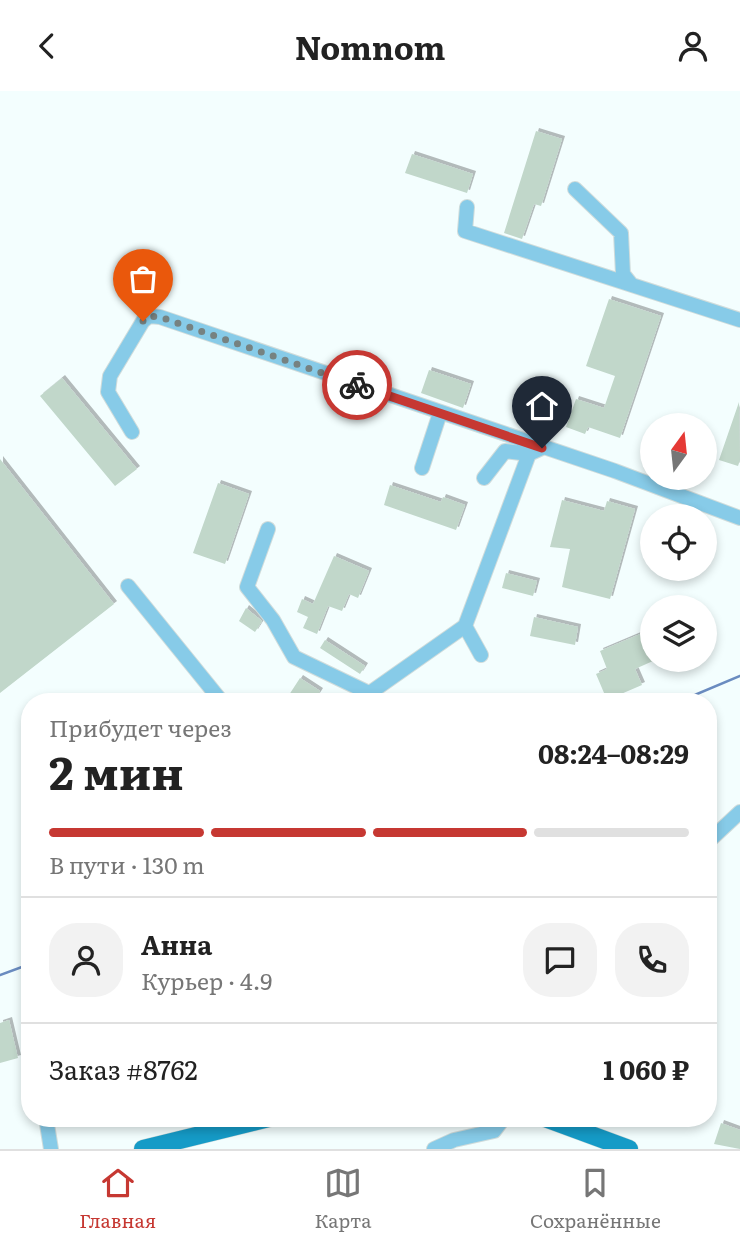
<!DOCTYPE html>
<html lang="ru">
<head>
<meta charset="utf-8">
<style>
  body { margin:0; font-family:Literata,serif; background:#f2f2f2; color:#222; height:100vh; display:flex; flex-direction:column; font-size:26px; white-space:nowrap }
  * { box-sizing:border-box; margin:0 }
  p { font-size:23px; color:#767676 }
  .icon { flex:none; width:38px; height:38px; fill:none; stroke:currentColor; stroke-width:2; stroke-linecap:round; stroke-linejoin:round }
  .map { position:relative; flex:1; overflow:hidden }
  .drawer { position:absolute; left:21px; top:602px; width:696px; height:434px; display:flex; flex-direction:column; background:#fff; border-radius:28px; box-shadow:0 4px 10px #0003 }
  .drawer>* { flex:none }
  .needle { width:46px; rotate:15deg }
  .tools { position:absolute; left:640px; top:322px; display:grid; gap:14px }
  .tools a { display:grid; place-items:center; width:77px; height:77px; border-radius:50%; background:#fff; box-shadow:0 4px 10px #0003; font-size:35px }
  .pin { position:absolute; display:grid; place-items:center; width:60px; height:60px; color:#fff; margin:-72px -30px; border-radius:50% 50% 50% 0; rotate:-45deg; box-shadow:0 0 7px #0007 }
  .pin .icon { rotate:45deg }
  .courier { position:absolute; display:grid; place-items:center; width:70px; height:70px; margin:-35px; border:5px solid #c63832; border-radius:50%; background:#fff; color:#222; box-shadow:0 2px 9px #0007 }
  .head em { font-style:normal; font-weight:700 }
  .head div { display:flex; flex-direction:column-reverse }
  .head { display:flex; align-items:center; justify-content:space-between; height:119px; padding:0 28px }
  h1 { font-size:46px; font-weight:700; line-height:52px }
  .bar { display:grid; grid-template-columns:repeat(4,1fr); gap:10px 7px; align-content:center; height:84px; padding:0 28px }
  .bar i { height:9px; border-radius:5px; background:#e0e0e0 }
  .bar .on { background:#c63832 }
  .bar p { grid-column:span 4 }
  .line { display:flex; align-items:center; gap:18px; padding:0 28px; border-top:2px solid #e0e0e0 }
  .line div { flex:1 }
  .round { display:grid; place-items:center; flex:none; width:74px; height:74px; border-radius:28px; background:#f2f2f2 }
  header { display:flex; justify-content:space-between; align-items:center; height:91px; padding:0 28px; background:#fff; font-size:32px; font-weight:700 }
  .tab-bar { display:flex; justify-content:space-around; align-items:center; height:98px; border-top:2px solid #e0e0e0; background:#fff; font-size:19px; color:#767676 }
  .tab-bar a { display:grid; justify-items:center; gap:4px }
  .tab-bar .on { color:#c63832 }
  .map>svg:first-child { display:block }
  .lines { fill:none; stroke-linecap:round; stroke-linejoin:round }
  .stream { stroke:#6a8cc0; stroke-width:2.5 }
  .building { fill:#c1d7ca; filter:url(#shadow) }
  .minor-casing { stroke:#d0dcdb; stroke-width:16 }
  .major-casing { stroke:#d0dcdb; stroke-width:19 }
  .minor { stroke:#87cbe8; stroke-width:14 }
  .major { stroke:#159bc7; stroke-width:18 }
  .done { stroke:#768281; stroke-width:7; stroke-dasharray:0 12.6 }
  .route { stroke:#c63832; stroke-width:9 }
</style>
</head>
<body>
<header><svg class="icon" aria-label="back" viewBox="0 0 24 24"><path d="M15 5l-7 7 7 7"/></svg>Nomnom<svg class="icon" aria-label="person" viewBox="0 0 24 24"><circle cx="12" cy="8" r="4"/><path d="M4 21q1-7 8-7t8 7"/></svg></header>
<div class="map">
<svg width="740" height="1058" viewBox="0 0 740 1058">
  <defs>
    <filter id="shadow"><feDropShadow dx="3" dy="-3" stdDeviation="0" flood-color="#0004"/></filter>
  </defs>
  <rect width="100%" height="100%" fill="#f3fefe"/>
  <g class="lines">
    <!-- stream -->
    <path class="stream" d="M678,611L740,585
      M0,884L30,873"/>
  </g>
  <!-- building -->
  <path class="building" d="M536,40L562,48L541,115L534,113L522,148L504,142Z
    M412,63L473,83L467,102L405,82Z
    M609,208L661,225L620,347L588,336L585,343L566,336L576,308L604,317L615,285L586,275Z
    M429,279L471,293L463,317L421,302Z
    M62,287L137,378L115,395L40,305Z
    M739,311L740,369L738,375L719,369Z
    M0,368L114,513L0,602Z
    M218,392L249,403L225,473L193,462Z
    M390,394L441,411L443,406L465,414L456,439L384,414Z
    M562,409L604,420L607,410L635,418L610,508L562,496L570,458L550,456Z
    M334,465L369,480L358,507L349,503L342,520L328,515L317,543L303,537L308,526L297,521L302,508L313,513Z
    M506,482L537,490L533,505L502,497Z
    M246,517L262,530L255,541L239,530Z
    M534,526L578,536L575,554L530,545Z
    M645,541L653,558V570L635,578L642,594L607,609L596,583L607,578L600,560Z
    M325,549L365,575L360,583L320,557Z
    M300,587L320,600L313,611H293L287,607Z
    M9,929L18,967L0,972V932Z
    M721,1032L740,1039V1058L714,1053Z"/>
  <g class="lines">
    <defs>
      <path id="minor" d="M575,98L621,142L623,183L631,193
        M467,116L465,140L740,229
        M132,341L108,301L110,285L143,230L149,225L160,226L615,380L740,427
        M422,377L440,322
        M484,387L505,360L529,363
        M268,438L247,496L273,529L294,566L369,602
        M128,495L222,611
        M465,535L481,564
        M357,611L465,535L529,363L542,357
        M709,750L740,721
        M29,956L30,960
        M46,1027L51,1058
        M434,1058L454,1049L494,1040L504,1027"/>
      <path id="major" d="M545,1027L629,1058
        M143,1058L269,1027"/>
    </defs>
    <!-- minor casing -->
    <use href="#minor" class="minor-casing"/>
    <!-- major casing -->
    <use href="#major" class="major-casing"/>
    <!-- minor -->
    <use href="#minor" class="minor"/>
    <!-- major -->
    <use href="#major" class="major"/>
  </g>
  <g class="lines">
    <!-- done -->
    <path class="done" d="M143,230L149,225L160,226L357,294"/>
    <!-- route -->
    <path class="route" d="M357,294L542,357"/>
  </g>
</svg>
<div class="tools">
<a><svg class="needle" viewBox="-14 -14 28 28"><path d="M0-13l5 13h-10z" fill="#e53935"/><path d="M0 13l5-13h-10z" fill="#767676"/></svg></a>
<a><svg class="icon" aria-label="locate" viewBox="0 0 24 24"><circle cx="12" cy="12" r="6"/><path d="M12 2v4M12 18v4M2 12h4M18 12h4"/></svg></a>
<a><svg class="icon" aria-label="layers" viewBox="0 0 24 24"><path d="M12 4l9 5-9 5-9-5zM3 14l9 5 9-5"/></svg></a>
</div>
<div class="pin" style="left:143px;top:230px;background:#ea580c"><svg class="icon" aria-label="bag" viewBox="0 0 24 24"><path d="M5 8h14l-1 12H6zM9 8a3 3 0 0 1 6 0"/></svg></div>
<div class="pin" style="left:542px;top:357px;background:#1f2937"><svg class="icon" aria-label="home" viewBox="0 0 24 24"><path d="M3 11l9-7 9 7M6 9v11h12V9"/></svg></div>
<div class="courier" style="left:357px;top:294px"><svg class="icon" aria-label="bike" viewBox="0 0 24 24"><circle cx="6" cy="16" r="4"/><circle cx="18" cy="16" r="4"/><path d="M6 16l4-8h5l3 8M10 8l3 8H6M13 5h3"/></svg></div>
<section class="drawer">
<div class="head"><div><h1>2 мин</h1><p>Прибудет через</p></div><em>08:24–08:29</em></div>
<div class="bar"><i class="on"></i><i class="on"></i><i class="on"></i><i></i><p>В пути · 130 m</p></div>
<div class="line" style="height:126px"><a class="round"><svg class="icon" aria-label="person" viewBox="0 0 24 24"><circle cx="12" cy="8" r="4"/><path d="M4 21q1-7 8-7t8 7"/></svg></a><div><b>Анна</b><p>Курьер · 4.9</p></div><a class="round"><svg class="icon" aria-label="chat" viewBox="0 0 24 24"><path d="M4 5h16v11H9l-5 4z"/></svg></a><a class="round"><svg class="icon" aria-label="phone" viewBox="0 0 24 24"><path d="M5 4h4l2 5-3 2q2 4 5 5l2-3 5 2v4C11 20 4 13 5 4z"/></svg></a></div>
<div class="line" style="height:91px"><div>Заказ #8762</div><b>1 060 ₽</b></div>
</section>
</div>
<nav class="tab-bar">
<a class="on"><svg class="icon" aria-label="home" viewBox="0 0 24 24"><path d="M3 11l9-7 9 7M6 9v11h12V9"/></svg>Главная</a>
<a><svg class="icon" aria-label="map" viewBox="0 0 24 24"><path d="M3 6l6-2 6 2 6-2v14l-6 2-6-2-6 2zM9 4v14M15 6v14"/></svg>Карта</a>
<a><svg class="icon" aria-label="saved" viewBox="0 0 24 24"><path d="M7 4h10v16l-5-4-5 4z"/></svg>Сохранённые</a>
</nav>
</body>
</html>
